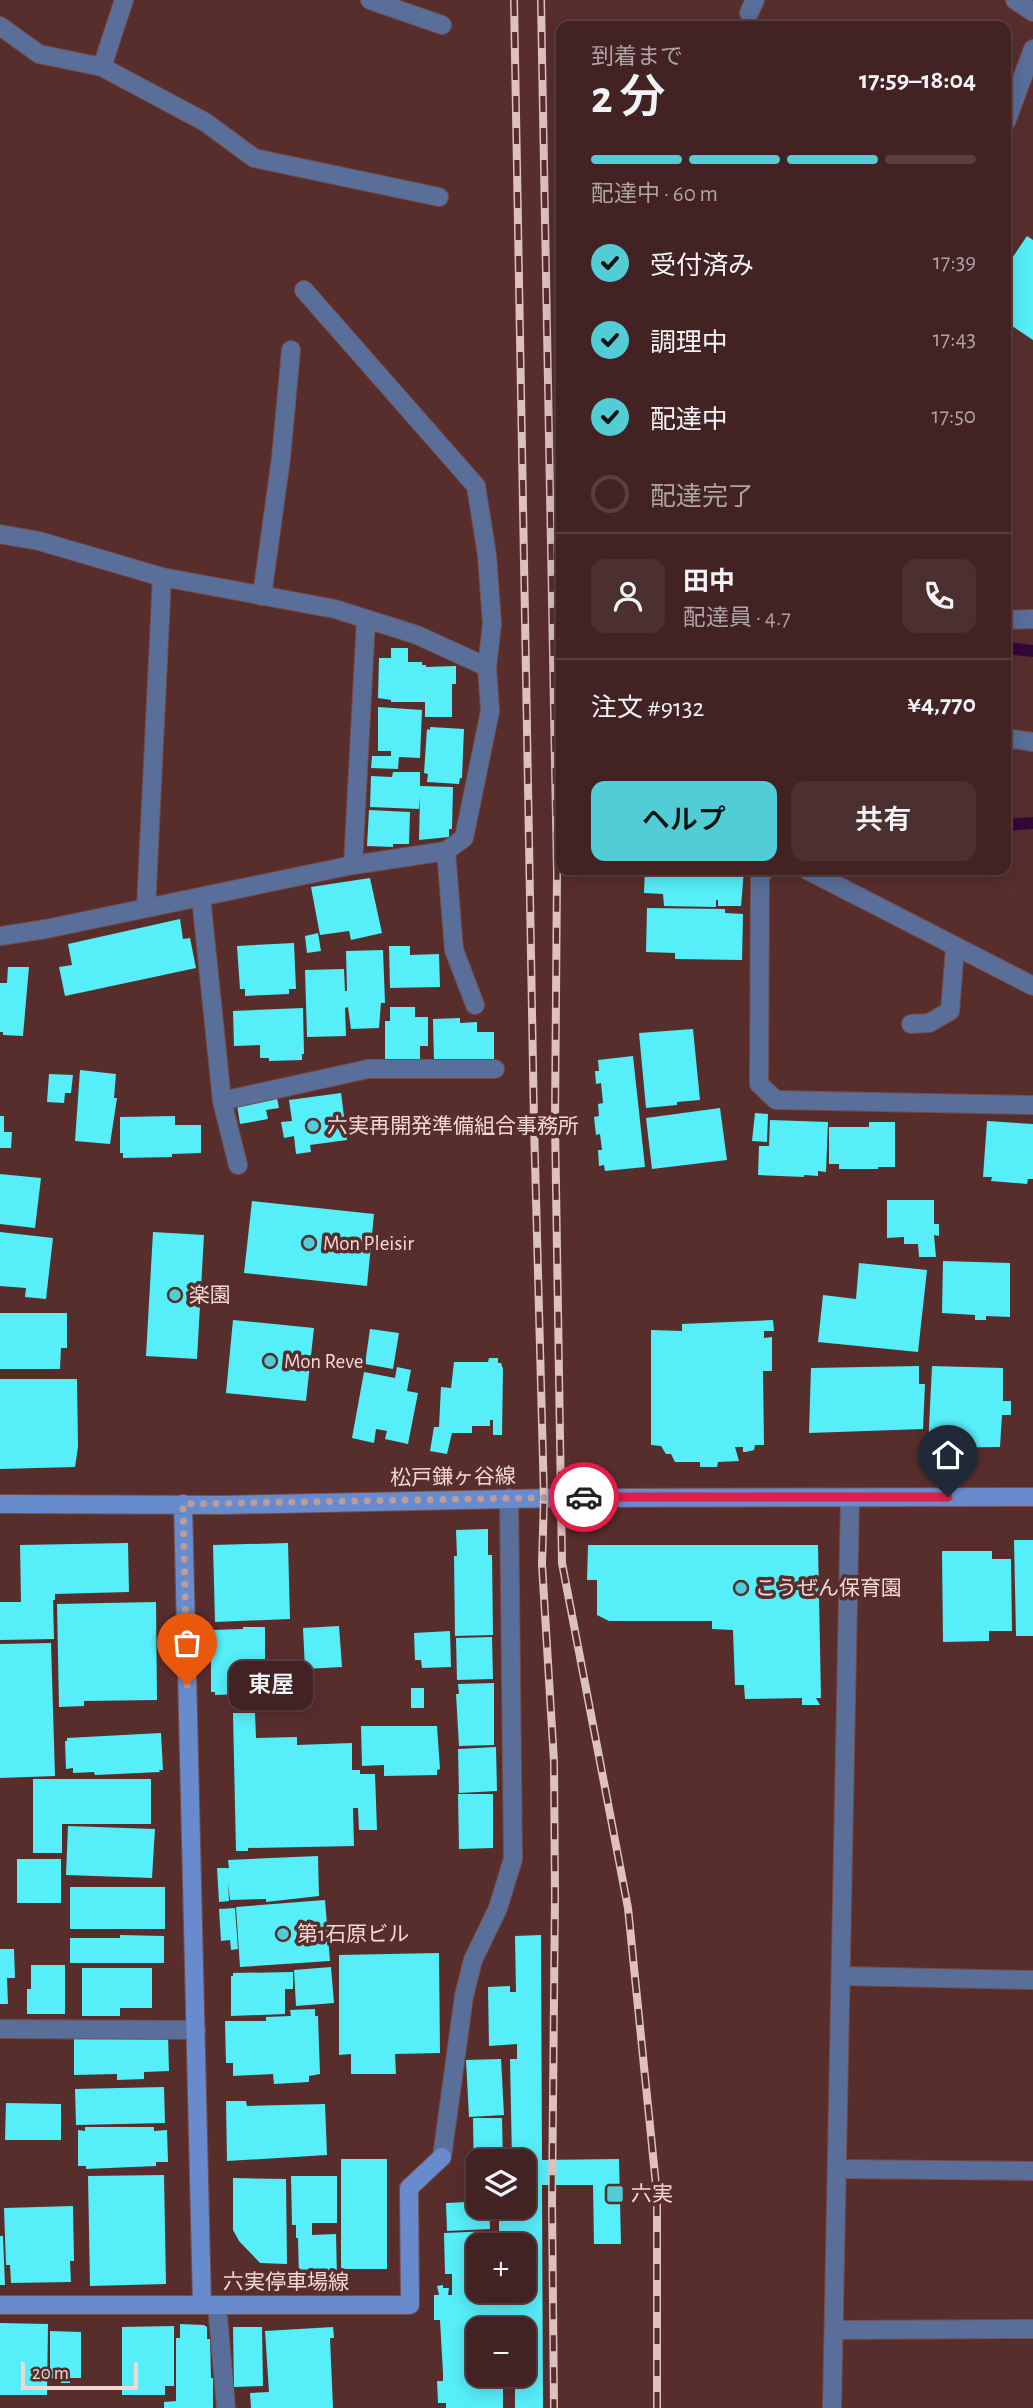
<!DOCTYPE html>
<html lang="ja">
<head>
<meta charset="utf-8">
<style>
  body { margin:0; font-family:"Alegreya Sans","Noto Sans JP",sans-serif; background:#4c2f2f; color:#f1f3f6; height:100vh; display:flex; flex-direction:column; font-size:26px; white-space:nowrap }
  * { box-sizing:border-box; margin:0 }
  p { font-size:23px; color:#aea4a5 }
  .icon { flex:none; width:38px; height:38px; fill:none; stroke:currentColor; stroke-width:2; stroke-linecap:round; stroke-linejoin:round }
  .map { position:relative; flex:1; overflow:hidden }
  .drawer { position:absolute; left:556px; top:21px; width:455px; height:854px; display:flex; flex-direction:column; background:#422222; border-radius:14px; box-shadow:0 4px 18px #0003,0 0 0 2px #5a3f40 }
  .drawer>* { flex:none }
  .tools { position:absolute; left:466px; top:2149px; display:grid; gap:14px }
  .tools a { display:grid; place-items:center; width:70px; height:70px; border-radius:14px; background:#422222; box-shadow:0 4px 18px #0003,0 0 0 2px #5a3f40; font-size:35px }
  .scale { position:absolute; left:21px; bottom:18px; width:117px; box-sizing:border-box; padding-left:7px; border:4px solid #f2d7d5; border-top:0; font-size:19px; line-height:24px; white-space:nowrap; color:#f2d7d5; -webkit-text-stroke:5px #582e2d; paint-order:stroke }
  .pin { position:absolute; display:grid; place-items:center; width:60px; height:60px; color:#fff; margin:-72px -30px; border-radius:50% 50% 50% 0; rotate:-45deg; box-shadow:0 0 7px #0007 }
  .pin .icon { rotate:45deg }
  .courier { position:absolute; display:grid; place-items:center; width:70px; height:70px; margin:-35px; border:5px solid #e11d48; border-radius:50%; background:#fff; color:#222; box-shadow:0 2px 9px #0007 }
  .bubble { position:absolute; height:49px; border-radius:14px; background:#422222; box-shadow:0 4px 18px #0003,0 0 0 2px #5a3f40; font-size:23px; font-weight:600; line-height:49px; text-align:center }
  .overview em { font-style:normal; font-weight:600 }
  .overview div { display:flex; flex-direction:column-reverse }
  .overview { display:flex; align-items:center; justify-content:space-between; height:119px; padding:0 35px }
  h1 { font-size:46px; font-weight:600; line-height:52px }
  .bar { display:grid; grid-template-columns:repeat(4,1fr); gap:10px 7px; align-content:center; height:84px; padding:0 35px }
  .bar i { height:9px; border-radius:5px; background:#5a3f40 }
  .bar .current { background:#52ccd5 }
  .bar p { grid-column:span 4 }
  .line { display:flex; align-items:center; gap:18px; padding:0 35px; border-top:2px solid #5a3f40 }
  .line div { flex:1 }
  .round { display:grid; place-items:center; flex:none; width:74px; height:74px; border-radius:14px; background:#4c2f2f }
  ol { padding:0 35px; list-style:none }
  li { display:flex; align-items:center; gap:21px; height:77px }
  li p { margin-inline-start:auto }
  li .icon { padding:7px; border-radius:50%; background:#52ccd5; color:#111; stroke-width:4 }
  li:last-child { color:#aea4a5 }
  li i { width:38px; height:38px; border:4px solid #5a3f40; border-radius:50% }
  .action { display:flex; gap:14px; margin-top:auto; padding:14px 35px }
  .action a { flex:1; height:80px; border-radius:14px; background:#52ccd5; color:#111; font-size:28px; font-weight:600; line-height:80px; text-align:center }
  .action a+a { background:#4c2f2f; color:#f1f3f6 }
  .map>svg:first-child { display:block }
  .lines { fill:none; stroke-linecap:round; stroke-linejoin:round }
  .stream { stroke:#320838; stroke-width:12 }
  .building { fill:#56eef9 }
  .lane-casing { stroke:#744c4b; stroke-width:20 }
  .street-casing { stroke:#744c4b; stroke-width:20 }
  .secondary-casing { stroke:#744c4b; stroke-width:20 }
  .lane { stroke:#596f99; stroke-width:18 }
  .street { stroke:#596f99; stroke-width:18 }
  .secondary { stroke:#678bcd; stroke-width:18 }
  .rail-casing { stroke:#dec1bf; stroke-width:8 }
  .rail { stroke:#582e2d; stroke-width:5; stroke-dasharray:16; stroke-linecap:butt }
  .done { stroke:#bc9c9a; stroke-width:7; stroke-dasharray:0 12.6 }
  .route { stroke:#e11d48; stroke-width:9 }
  .poi-dot { fill:#52ccd5; stroke:#582e2d; stroke-width:2.5 }
  .labels { text-anchor:middle; stroke-width:7; stroke-linejoin:round; paint-order:stroke }
  .poi-label { font-size:21px; fill:#f2d7d5; stroke:#582e2d; text-anchor:start }
  .street-label { font-size:21px; fill:#f2d7d5; stroke:#582e2d }
</style>
</head>
<body>
<div class="map">
<svg width="1033" height="2408" viewBox="0 0 1033 2408">
  <rect width="100%" height="100%" fill="#582e2d"/>
  <g class="lines">
    <!-- stream -->
    <path class="stream" d="M1006,648L1033,651
      M1006,825L1033,823"/>
  </g>
  <!-- building -->
  <path class="building" d="M1027,236L1033,240V340L1006,322V267Z
    M391,648H408V662H422V665H426V667L456,666V684H452V717H425V702H391V700L378,698L379,658H391Z
    M378,707L422,710L420,758L399,757L398,769L371,768L372,756H391V751H378Z
    M430,727L464,729L462,778H460L459,784L427,782L428,774L424,773L427,729L430,730Z
    M393,772H420V786L453,787L452,829H449V837L419,840L420,797L419,809L370,807L371,776L392,777Z
    M369,810L410,812L409,844H393V847L367,846Z
    M645,870H744L741,906H718V900H716V907L664,906L663,894L644,893Z
    M370,878L382,933L351,940L349,931L320,935L311,887Z
    M647,908L725,909V913L743,914L742,960L675,959V953L646,952Z
    M180,919L183,939L190,938L196,968L65,996L59,967L72,965L68,944Z
    M318,933L321,951L307,953L305,936Z
    M294,943L296,989H289V994L245,996V989H240L237,946Z
    M389,946H410V955L439,954L440,987L390,988Z
    M383,950L385,1003H381L379,1028L351,1029L348,1007L345,1008L346,1036L307,1037L305,970L344,969L345,991H347L346,951Z
    M8,967H29L23,1036L3,1035V1032H0V983H7Z
    M390,1007H415V1017H428V1046H420V1061H385V1021H390Z
    M303,1008L304,1054H302V1060L269,1061V1058H260V1045L234,1046L233,1011Z
    M460,1018V1023L477,1022V1032H494V1063L434,1062L433,1019Z
    M693,1029L700,1100L677,1102V1105L646,1108L639,1033Z
    M633,1056L645,1167L605,1171L604,1165L599,1166L598,1150H602L600,1134L596,1135L594,1117L599,1116L598,1104L603,1103L601,1083L596,1084L595,1071H599L598,1060Z
    M80,1070L116,1074L114,1098H117L110,1144L75,1141Z
    M49,1074L73,1075L71,1093H65L64,1103L47,1102Z
    M341,1093L347,1140L310,1145L311,1152L296,1154L294,1136L284,1138L281,1122L292,1121L289,1100Z
    M277,1098L279,1108L266,1110L268,1119L240,1124L237,1105Z
    M720,1108L727,1160L652,1169L646,1118Z
    M755,1113L768,1114L767,1142L752,1141Z
    M0,1116H4V1132H12L11,1148H0Z
    M175,1116V1125H201V1153L172,1154V1157L123,1158V1153H120V1117Z
    M770,1120L828,1122L826,1172L818,1171V1176L804,1175V1177L758,1175L759,1146H769Z
    M987,1121L1033,1124V1179H1028L1027,1184L991,1181L992,1177H983Z
    M869,1122H895V1167H878V1169H839V1164H829V1127H869Z
    M0,1174L41,1178L35,1228L0,1224Z
    M887,1200H934V1224H939V1236L934,1235L936,1257H919L918,1244H904V1237L887,1238Z
    M252,1201L374,1214L367,1286L244,1273Z
    M0,1232L53,1238L46,1299L25,1297L26,1288L0,1286Z
    M153,1232L204,1235L197,1359L146,1356Z
    M943,1261L1010,1263V1317L986,1316V1320H975V1315L942,1313Z
    M859,1263L927,1270L918,1352L818,1342L823,1295L856,1299Z
    M0,1313H67V1348H61L60,1369H0Z
    M233,1320L314,1328L306,1401L226,1393Z
    M773,1320L774,1331H764V1338L772,1337V1371H763L764,1445H755L754,1450L746,1452H743V1447H735L739,1461L718,1462L717,1467H700V1462H675L671,1454H666L661,1446L651,1445V1330L682,1331V1324Z
    M370,1329L399,1333L393,1369L365,1364Z
    M489,1358H498V1363H501L503,1369L502,1435H493V1420H490V1426H472V1433H452L447,1454L430,1451L434,1427H439L441,1387L451,1388L454,1362H488Z
    M919,1366V1384H925L923,1429L809,1433L811,1368Z
    M932,1366L1003,1368V1401H1011V1415H1002L1000,1447L928,1448Z
    M397,1367L411,1370L407,1391L418,1393L408,1444L385,1439L387,1431L376,1429L374,1443L352,1438L364,1372L395,1378Z
    M0,1379H77L78,1447L75,1467L0,1469Z
    M488,1529V1555H492L493,1635L455,1636L454,1556H457L456,1530Z
    M1014,1540H1033V1636H1016Z
    M128,1543L129,1592L55,1594V1600H53L54,1639L0,1640V1602H21L20,1545Z
    M288,1543L290,1619L215,1622L213,1545Z
    M588,1545H818L821,1698H816L820,1705H802V1698L745,1699L744,1685H735L733,1630L712,1629V1621H609L597,1615V1580H587Z
    M942,1551H992V1559H1011L1012,1631H989V1641L943,1642Z
    M156,1602L157,1700L84,1701V1706L59,1707L57,1604Z
    M339,1626L342,1667L305,1669L303,1628Z
    M243,1627H265V1679H248V1692L246,1694L215,1695V1692H211V1630L243,1629Z
    M450,1631L451,1667L422,1668L421,1660H415L414,1633Z
    M492,1637L493,1679L457,1680L456,1638Z
    M51,1643L55,1776L0,1778V1644Z
    M494,1683V1745L459,1746L456,1694H459L458,1684Z
    M411,1688H424V1708H411Z
    M233,1713H255L256,1738L297,1737V1745L352,1743V1770H360V1774H375L377,1830H359L358,1808H353L354,1846L248,1848V1851H236Z
    M361,1726H437L440,1769L437,1770V1775L384,1776V1765L362,1766Z
    M161,1733L163,1770H159L160,1772L95,1775L94,1772L73,1773V1768L66,1769L65,1741H67V1738Z
    M496,1747L497,1791L459,1793L458,1749Z
    M33,1779H151V1824H62V1853H33Z
    M458,1794H493V1848L459,1849Z
    M68,1826L155,1829L152,1878L66,1875Z
    M318,1856L319,1896L266,1902V1899L230,1900L228,1883L229,1901L219,1902L217,1868H229L228,1860Z
    M17,1859H61V1903H17Z
    M70,1887H165V1929H70Z
    M325,1900L330,1961L240,1967L236,1907Z
    M235,1908L238,1949L231,1950L230,1940L221,1941L219,1909Z
    M120,1935L164,1936V1963H70V1938H120Z
    M541,1935L542,2160L619,2159L621,2244H594L593,2185H542L543,2408H515V2375H523V2329H478V2375H503V2408H446V2403H438L437,2381H443V2373L440,2320H434V2295H439L437,2286L443,2285V2288H449L448,2295H452V2274H445L444,2233L491,2231V2245H478V2291H523V2245H499V2207H523V2161H512L510,2059H517V2044L489,2046L488,1987L510,1986V1992H516L515,1936Z
    M0,1949H14L15,1978H7L8,2004H0Z
    M439,1953L440,2053L395,2054L396,2074H351V2054L339,2055V1955Z
    M31,1965H65V2014H27V1989H31Z
    M331,1967L334,2003L296,2006L294,1970Z
    M82,1968H152V2008H120V2016H82Z
    M293,1972V1989H285V2014L231,2016V1976H233V1973Z
    M315,2009V2016H318L320,2074L309,2076V2082L274,2084L273,2074L233,2076V2063H226L225,2021H266V2017L291,2016L290,2010Z
    M168,2034L169,2071L144,2072V2079L117,2080V2074L74,2075V2036Z
    M501,2059L504,2115L469,2117L466,2060Z
    M164,2087L165,2123L76,2125L75,2089Z
    M226,2101H246L247,2106L325,2104L327,2155L227,2161Z
    M6,2103L61,2104V2140H5Z
    M473,2118H502L503,2161H478V2179H474Z
    M85,2127H154V2131L167,2130L168,2162H156V2166L86,2169V2166H78V2130L85,2131Z
    M341,2159H387V2269H341Z
    M164,2175L166,2284L90,2286L88,2176Z
    M291,2176H337V2223H312V2235L336,2234L337,2278H299L298,2238H296V2225H292Z
    M233,2178L286,2179L287,2264L260,2263L239,2241L233,2230Z
    M467,2186H478V2207H489L490,2229L447,2231L446,2203L468,2202Z
    M73,2206L74,2261H70L71,2282L11,2283L10,2265H6L4,2208Z
    M0,2236H3L5,2285H0Z
    M0,2323L48,2324L47,2395H0Z
    M180,2324L204,2325L207,2327V2339H210L211,2378H213V2408H164V2402L176,2401V2338H180Z
    M174,2326V2386H165V2395H122V2327Z
    M233,2327H262L263,2386L234,2387Z
    M333,2327L334,2338H330L333,2408H251L250,2393L269,2392L265,2331Z
    M50,2331L81,2332V2378H70V2383H61V2378H50Z"/>
  <g class="lines">
    <defs>
      <path id="lane" d="M749,13L755,0
        M1006,122L1033,49
        M262,596L281,458L291,350
        M446,851L464,838L490,711L487,667
        M911,1024L929,1023L950,1011L955,948
        M222,1101L368,1069H495
        M0,2029L196,2030
        M442,2157L464,1996L473,1960L498,1908L513,1859L509,1498
        M838,2169L1033,2171
        M834,2330L1033,2329"/>
      <path id="street" d="M370,0L442,25
        M1015,0L1033,12
        M0,26L39,54L102,67L205,122L254,158L439,197
        M102,67L124,0
        M0,534L39,541L162,577L335,609L417,635L487,667L492,624L487,555L476,486L304,290
        M1006,620L1033,619
        M1006,738L1033,742
        M353,865L366,620
        M765,870L760,876L759,1084L776,1100L1033,1105
        M807,870L1033,986
        M201,897L222,1101L238,1165
        M146,908L162,577
        M0,936L46,929L353,865L446,851L454,950L475,1005
        M841,1976L1033,1980
        M217,2305L226,2408
        M832,2408L850,1498"/>
      <path id="secondary" d="M0,1504L224,1505L561,1498L1033,1497
        M183,1504L202,2305
        M0,2305H410L409,2188L442,2157"/>
    </defs>
    <!-- lane casing -->
    <use href="#lane" class="lane-casing"/>
    <!-- street casing -->
    <use href="#street" class="street-casing"/>
    <!-- secondary casing -->
    <use href="#secondary" class="secondary-casing"/>
    <!-- lane -->
    <use href="#lane" class="lane"/>
    <!-- street -->
    <use href="#street" class="street"/>
    <!-- secondary -->
    <use href="#secondary" class="secondary"/>
    <defs>
      <path id="rail" d="M514,0L534,1123L544,1498L542,1564L554,1762L555,1896L552,2203L554,2408
        M541,0L557,874L555,1123L562,1563L628,1908L657,2195V2408"/>
    </defs>
    <!-- rail casing -->
    <use href="#rail" class="rail-casing"/>
    <!-- rail -->
    <use href="#rail" class="rail"/>
  </g>
  <g class="lines">
    <!-- done -->
    <path class="done" d="M187,1685L183,1504L584,1497"/>
    <!-- route -->
    <path class="route" d="M584,1497H948"/>
  </g>
  <!-- markers -->
  <g class="poi-dot">
    <circle cx="313" cy="1126" r="7"/>
    <circle cx="309" cy="1243" r="7"/>
    <circle cx="175" cy="1295" r="7"/>
    <circle cx="270" cy="1361" r="7"/>
    <circle cx="741" cy="1588" r="7"/>
    <circle cx="283" cy="1934" r="7"/>
    <rect x="606" y="2185" width="18" height="18" rx="3.5"/>
  </g>
  <g class="labels">
    <!-- poi labels -->
    <g class="poi-label">
      <text x="327" y="1133">六実再開発準備組合事務所</text>
      <text x="323" y="1250">Mon Pleisir</text>
      <text x="189" y="1302">楽園</text>
      <text x="284" y="1368">Mon Reve</text>
      <text x="755" y="1595">こうぜん保育園</text>
      <text x="297" y="1941">第1石原ビル</text>
      <text x="631" y="2201">六実</text>
    </g>
    <!-- street labels -->
    <g class="street-label">
      <text transform="translate(453 1477) rotate(-1)" y="7">松戸鎌ヶ谷線</text>
      <text x="286" y="2289">六実停車場線</text>
    </g>
  </g>
</svg>
<div class="tools">
<a><svg class="icon" aria-label="layers" viewBox="0 0 24 24"><path d="M12 4l9 5-9 5-9-5zM3 14l9 5 9-5"/></svg></a>
<a>+</a>
<a>−</a>
</div>
<div class="scale">20 m</div>
<div class="pin" style="left:187px;top:1685px;background:#ea580c"><svg class="icon" aria-label="bag" viewBox="0 0 24 24"><path d="M5 8h14l-1 12H6zM9 8a3 3 0 0 1 6 0"/></svg></div>
<div class="pin" style="left:948px;top:1497px;background:#1f2937"><svg class="icon" aria-label="home" viewBox="0 0 24 24"><path d="M3 11l9-7 9 7M6 9v11h12V9"/></svg></div>
<div class="courier" style="left:584px;top:1497px"><svg class="icon" aria-label="car" viewBox="0 0 24 24"><path d="M5 17H2v-5l4-1 3-4h7l3 4 3 1v5h-3M9 17h6M6 11h13"/><circle cx="7" cy="17" r="2"/><circle cx="17" cy="17" r="2"/></svg></div>
<div class="bubble" style="left:229px;top:1661px;width:84px">東屋</div>
<section class="drawer">
<div class="overview"><div><h1>2 分</h1><p>到着まで</p></div><em>17:59–18:04</em></div>
<div class="bar"><i class="current"></i><i class="current"></i><i class="current"></i><i></i><p>配達中 · 60 m</p></div>
<ol>
<li><svg class="icon" aria-label="check" viewBox="0 0 24 24"><path d="M5 12l5 5 9-10"/></svg>受付済み<p>17:39</p></li>
<li><svg class="icon" aria-label="check" viewBox="0 0 24 24"><path d="M5 12l5 5 9-10"/></svg>調理中<p>17:43</p></li>
<li><svg class="icon" aria-label="check" viewBox="0 0 24 24"><path d="M5 12l5 5 9-10"/></svg>配達中<p>17:50</p></li>
<li><i></i>配達完了</li>
</ol>
<div class="line" style="height:126px"><a class="round"><svg class="icon" aria-label="person" viewBox="0 0 24 24"><circle cx="12" cy="8" r="4"/><path d="M4 21q1-7 8-7t8 7"/></svg></a><div><b>田中</b><p>配達員 · 4.7</p></div><a class="round"><svg class="icon" aria-label="phone" viewBox="0 0 24 24"><path d="M5 4h4l2 5-3 2q2 4 5 5l2-3 5 2v4C11 20 4 13 5 4z"/></svg></a></div>
<div class="line" style="height:91px"><div>注文 #9132</div><b>¥4,770</b></div>
<div class="action"><a>ヘルプ</a><a>共有</a></div>
</section>
</div>
</body>
</html>
